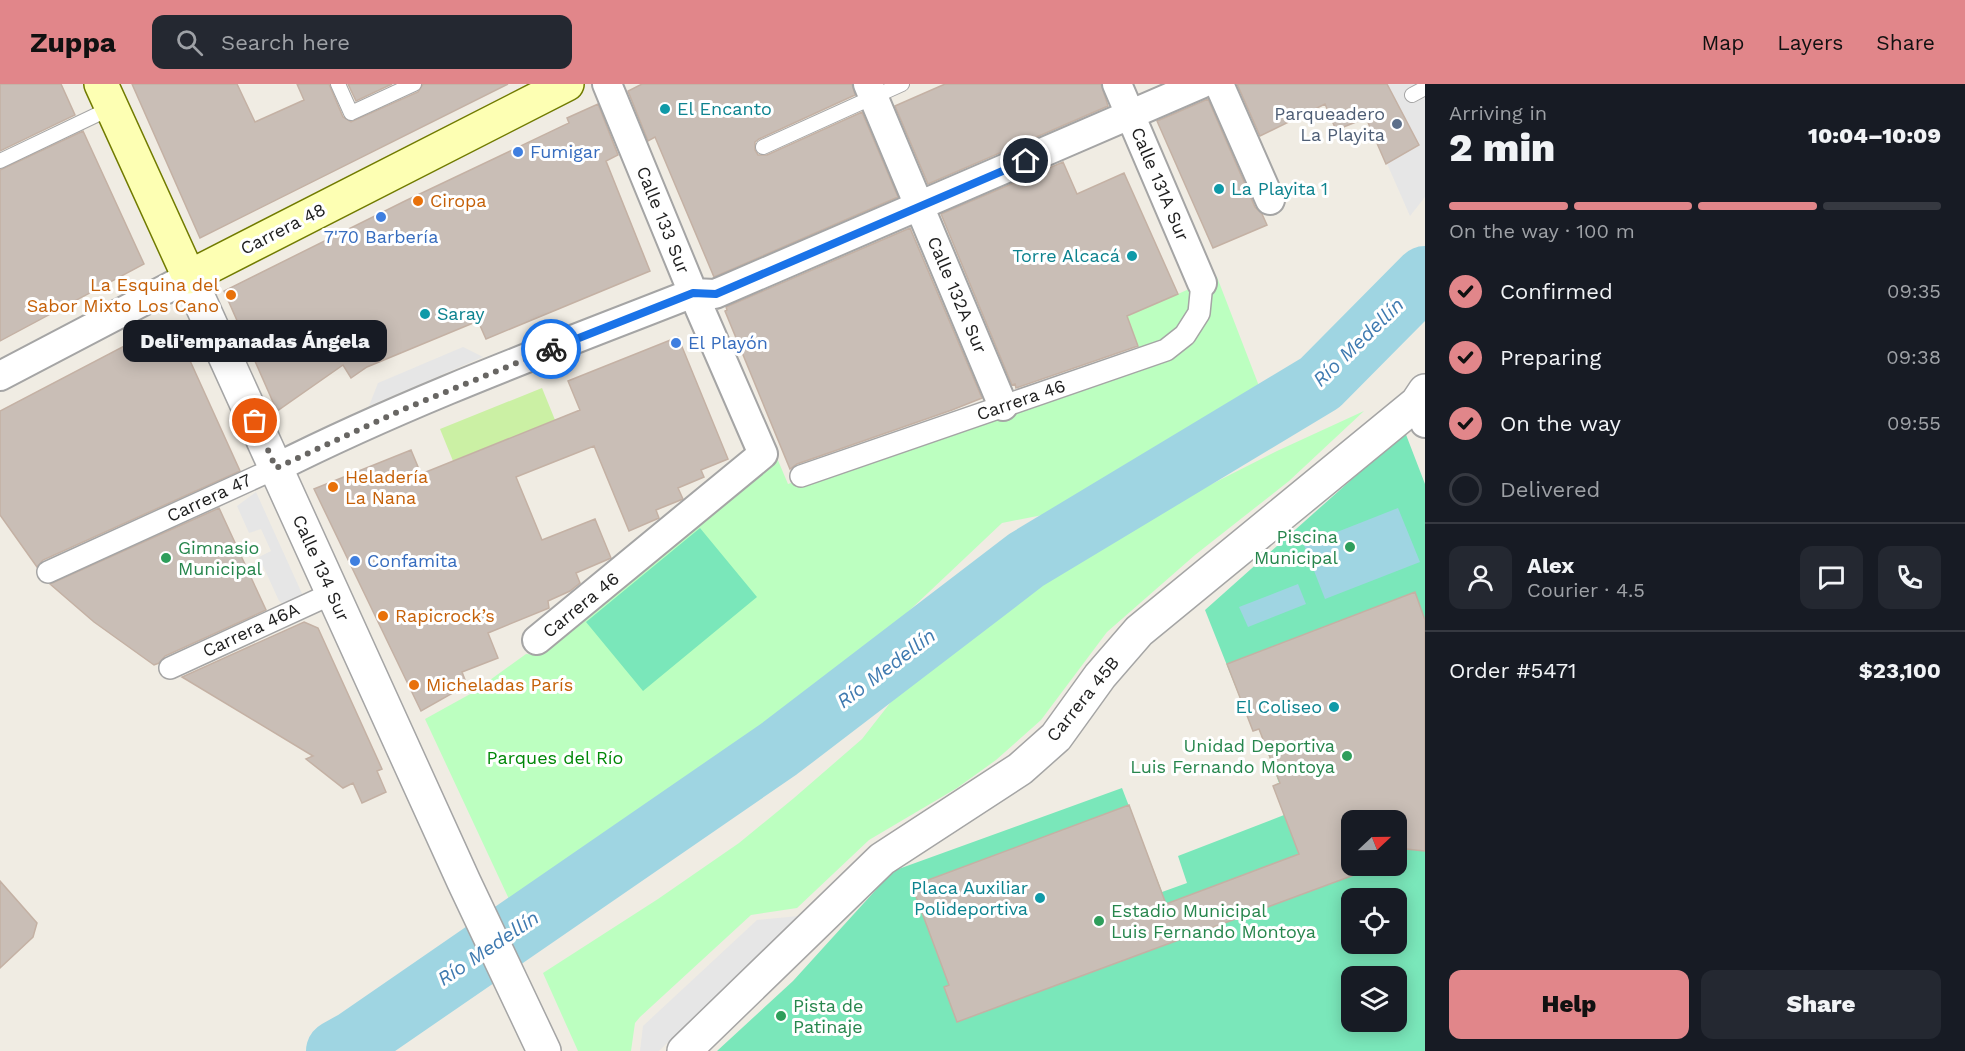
<!DOCTYPE html>
<html lang="en">
<head>
<meta charset="utf-8">
<style>
  body { margin:0; font-family:"Work Sans",sans-serif; background:#242831; color:#f1f3f6; height:100vh; display:flex; flex-direction:column; font-size:22px; white-space:nowrap }
  * { box-sizing:border-box; margin:0 }
  p { font-size:20px; color:#9ea1a6 }
  .icon { flex:none; width:33px; height:33px; fill:none; stroke:currentColor; stroke-width:2; stroke-linecap:round; stroke-linejoin:round }
  .map { position:relative; flex:1; overflow:hidden }
  .drawer { display:flex; flex-direction:column; background:#171b24; width:540px }
  .drawer>* { flex:none }
  .needle { width:39px; rotate:68deg }
  .fabs { position:absolute; left:1341px; top:726px; display:grid; gap:12px }
  .fabs a { display:grid; place-items:center; width:66px; height:66px; border-radius:12px; background:#171b24; box-shadow:0 3px 15px #0003; font-size:30px }
  .pin { position:absolute; display:grid; place-items:center; width:51px; height:51px; color:#fff; margin:-26px; border:3px solid #fff; border-radius:50%; box-shadow:0 2px 6px #0007 }
  .courier { position:absolute; display:grid; place-items:center; width:60px; height:60px; margin:-30px; border:4px solid #1a73e8; border-radius:50%; background:#fff; color:#222; box-shadow:0 2px 8px #0007 }
  .bubble { position:absolute; height:42px; border-radius:12px; background:#171b24; box-shadow:0 3px 15px #0003; font-size:20px; font-weight:800; line-height:42px; text-align:center }
  .summary em { font-style:normal; font-weight:800 }
  .summary div { display:flex; flex-direction:column-reverse }
  .summary { display:flex; align-items:center; justify-content:space-between; height:102px; padding:0 24px }
  h1 { font-size:39px; font-weight:800; line-height:45px }
  .bar { display:grid; grid-template-columns:repeat(4,1fr); gap:9px 6px; align-content:center; height:72px; padding:0 24px }
  .bar i { height:8px; border-radius:4px; background:#363941 }
  .bar .selected { background:#e1868a }
  .bar p { grid-column:span 4 }
  .line { display:flex; align-items:center; gap:15px; padding:0 24px; border-top:2px solid #363941 }
  .line div { flex:1 }
  .round { display:grid; place-items:center; flex:none; width:63px; height:63px; border-radius:12px; background:#242831 }
  ol { padding:0 24px; list-style:none }
  li { display:flex; align-items:center; gap:18px; height:66px }
  li p { margin-inline-start:auto }
  li .icon { padding:6px; border-radius:50%; background:#e1868a; color:#111; stroke-width:4 }
  li:last-child { color:#9ea1a6 }
  li i { width:33px; height:33px; border:3px solid #363941; border-radius:50% }
  .primary-button { display:flex; gap:12px; margin-top:auto; padding:12px 24px }
  .primary-button a { flex:1; height:69px; border-radius:12px; background:#e1868a; color:#111; font-size:24px; font-weight:800; line-height:69px; text-align:center }
  .primary-button a+a { background:#242831; color:#f1f3f6 }
  header { display:flex; align-items:center; gap:36px; box-sizing:border-box; height:84px; padding:0 30px; background:#e1868a; color:#111 }
  header strong { font-size:28px }
  nav { display:flex; gap:33px; margin-inline-start:auto; font-size:21px }
  .search { width:420px; height:54px; background:#242831; display:flex; align-items:center; gap:15px; box-sizing:border-box; padding:0 21px; border-radius:12px; color:#9ea1a6; font-size:22px }
  main { display:flex; flex:1; min-height:0 }
  .map>svg:first-child { display:block }
  .grass { fill:#cbf0a4 }
  .park { fill:#bcffc0 }
  .pitch { fill:#7ae7ba; fill-rule:evenodd }
  .parking { fill:#e6e6e6 }
  .water { fill:#9fd5e2 }
  .lines { fill:none; stroke-linecap:round; stroke-linejoin:round }
  .river { stroke:#9fd5e2; stroke-width:62 }
  .building { fill:#c9beb6; stroke:#c4b1a4; stroke-width:1.5 }
  .service-casing { stroke:#a5a5a5; stroke-width:16 }
  .pedestrian-casing { stroke:#a5a5a5; stroke-width:24 }
  .minor-casing { stroke:#a5a5a5; stroke-width:32 }
  .tertiary-casing { stroke:#a5a5a5; stroke-width:36 }
  .secondary-casing { stroke:#717b00; stroke-width:36 }
  .service { stroke:#fff; stroke-width:14 }
  .pedestrian { stroke:#fff; stroke-width:21 }
  .minor { stroke:#fff; stroke-width:28 }
  .tertiary { stroke:#fff; stroke-width:33 }
  .secondary { stroke:#fdffb3; stroke-width:33 }
  .done { stroke:#686663; stroke-width:6; stroke-dasharray:0 10.8 }
  .route { stroke:#1a73e8; stroke-width:8 }
  .culture-dot { fill:#0f9aa8; stroke:#fff; stroke-width:2 }
  .service-dot { fill:#5c6f8a; stroke:#fff; stroke-width:2 }
  .shop-dot { fill:#3f7fe0; stroke:#fff; stroke-width:2 }
  .food-dot { fill:#e8710a; stroke:#fff; stroke-width:2 }
  .leisure-dot { fill:#2e9e5b; stroke:#fff; stroke-width:2 }
  .labels { text-anchor:middle; stroke-width:6; stroke-linejoin:round; paint-order:stroke }
  .culture-label { font-size:18px; fill:#0d838f; stroke:#fff; text-anchor:start }
  .service-label { font-size:18px; fill:#4e5e75; stroke:#fff; text-anchor:end }
  .shop-label { font-size:18px; fill:#366cbe; stroke:#fff; text-anchor:start }
  .street-label { font-size:18px; fill:#1e1e1e; stroke:#fff }
  .food-label { font-size:18px; fill:#c56008; stroke:#fff; text-anchor:start }
  .leisure-label { font-size:18px; fill:#27864d; stroke:#fff; text-anchor:start }
  .park-label { font-size:18px; fill:#018808; stroke:#fff }
  .water-label { font-size:20px; font-style:italic; fill:#3f7ab0; stroke:#fff }
</style>
</head>
<body>
<header>
<strong>Zuppa</strong>
<div class="search"><svg class="icon" aria-label="search" viewBox="0 0 24 24"><circle cx="10" cy="10" r="6"/><path d="M15 15l6 6"/></svg>Search here</div>
<nav><a>Map</a><a>Layers</a><a>Share</a></nav>
</header>
<main>
<div class="map">
<svg width="1425" height="967" viewBox="0 0 1425 967">
  <rect width="100%" height="100%" fill="#f0ece3"/>
  <!-- grass -->
  <path class="grass" d="M542,304L555,336L453,377L440,345Z"/>
  <!-- park -->
  <path class="park" d="M1217,193L1264,315L1083,423L1002,439L856,577L515,828L425,635L472,609L526,570L539,571L777,374L788,400L1143,278L1127,232Z
    M1364,327L1289,397L1195,471L1107,548L1041,636L996,676L957,704L869,756L797,824L751,831L640,933L635,939L631,967H578L543,889L658,815L739,759L794,714L862,655L944,550L1048,471L1096,455L1196,408L1277,367Z"/>
  <!-- pitch -->
  <path class="pitch" d="M1405,348L1425,400V967H717L793,897L893,787L1122,704L1162,808L1187,799L1178,772L1284,731L1273,702L1279,699L1259,645L1253,647L1205,526ZM1352,736H1396V782H1352ZM1352,814H1396V860H1352ZM1352,892H1396V938H1352Z
    M700,444L757,513L643,607L586,538Z"/>
  <!-- parking -->
  <path class="parking" d="M1352,0H1425V113L1410,132Z
    M463,263L483,273L369,322L378,299Z
    M256,408L304,514L287,522L279,517L259,473L271,467L261,445L249,449L237,422Z
    M799,832L659,967H640L643,942L757,836Z"/>
  <!-- water -->
  <path class="water" d="M1398,424L1420,478L1325,515L1304,461Z
    M1298,500L1306,520L1248,543L1239,523Z"/>
  <g class="lines">
    <!-- river -->
    <path class="river" d="M337,967L355,957L779,665L1026,476L1320,299L1425,193"/>
  </g>
  <!-- building -->
  <path class="building" d="M0,0H61L75,31L0,67Z
    M132,0H237L255,38L304,16L297,0H329L343,33L351,38L418,8L423,0H508L200,154Z
    M348,0H392L356,17Z
    M642,0H852L855,11L759,55L755,58V66L758,71H767L862,28L898,113L714,193L655,53L648,57L628,7Z
    M945,0H1101L1108,22L928,100L895,22Z
    M1237,0H1387L1419,61L1386,80L1366,34L1336,46L1325,20L1260,52Z
    M1208,15L1255,123L1262,130L1267,141L1213,164L1157,37Z
    M598,20L618,71L606,77L650,187L486,255L478,237L367,283L351,294L343,281L277,327L224,207L405,117L569,39L567,34Z
    M83,47L144,180L0,257V86Z
    M1063,78L1077,110L1124,89L1178,210L1127,232L1138,262L1016,304L1015,300L1012,301L941,130Z
    M910,144L982,314L952,326L797,380L790,385L725,227L727,226L726,223Z
    M172,237L240,387L43,476L37,483L0,431V327Z
    M678,253L728,375L701,386L704,393L678,404L683,415L656,426L659,434L629,447L594,362L516,393L542,456L595,435L611,474L576,489L580,499L570,507L548,517L549,524L488,549L498,574L462,588L467,601L421,627L314,405L411,366L421,390L580,326L568,297Z
    M219,424L266,526L165,572L159,579L154,581L94,538L50,500Z
    M1415,508L1425,536V767L1396,764V736H1352V782H1365V787L957,938L944,903L949,901L912,802L1129,721L1166,820L1299,770L1273,702L1280,699L1259,645L1253,647L1227,580Z
    M304,538L318,544L382,685L377,687L386,708L362,719L353,699L343,704L306,675L313,672L182,593Z
    M0,797L37,839L33,853L0,884Z"/>
  <g class="lines">
    <defs>
      <path id="service" d="M338,0L351,29L414,0
        M1412,11L1425,4
        M763,63L902,0
        M0,77L111,24"/>
      <path id="pedestrian" d="M801,392L1166,266L1185,251L1199,229L1202,199
        M48,488L276,384
        M170,584L333,509"/>
      <path id="minor" d="M868,0L1003,322
        M1117,0L1202,199
        M1219,0L1270,116
        M0,292L189,193
        M1417,319L1425,339
        M276,384C411,316 553,264 693,209L715,210L1201,0
        M537,556L763,370L693,209L607,0"/>
      <path id="tertiary" d="M189,193L464,798L544,967
        M684,967L882,775L1020,685L1056,653L1100,592L1139,547L1417,319L1425,307"/>
      <path id="secondary" d="M101,0L189,193L567,0"/>
    </defs>
    <!-- service casing -->
    <use href="#service" class="service-casing"/>
    <!-- pedestrian casing -->
    <use href="#pedestrian" class="pedestrian-casing"/>
    <!-- minor casing -->
    <use href="#minor" class="minor-casing"/>
    <!-- tertiary casing -->
    <use href="#tertiary" class="tertiary-casing"/>
    <!-- secondary casing -->
    <use href="#secondary" class="secondary-casing"/>
    <!-- service -->
    <use href="#service" class="service"/>
    <!-- pedestrian -->
    <use href="#pedestrian" class="pedestrian"/>
    <!-- minor -->
    <use href="#minor" class="minor"/>
    <!-- tertiary -->
    <use href="#tertiary" class="tertiary"/>
    <!-- secondary -->
    <use href="#secondary" class="secondary"/>
  </g>
  <g class="lines">
    <!-- done -->
    <path class="done" d="M255,337L276,384L404,325L551,265"/>
    <!-- route -->
    <path class="route" d="M551,265L693,209L716,210L1026,77"/>
  </g>
  <!-- markers -->
  <g class="culture-dot">
    <circle cx="665" cy="25" r="6"/>
    <circle cx="1219" cy="105" r="6"/>
    <circle cx="1132" cy="172" r="6"/>
    <circle cx="425" cy="230" r="6"/>
    <circle cx="1334" cy="623" r="6"/>
    <circle cx="1040" cy="814" r="6"/>
  </g>
  <circle class="service-dot" cx="1397" cy="40" r="6"/>
  <g class="shop-dot">
    <circle cx="518" cy="68" r="6"/>
    <circle cx="381" cy="133" r="6"/>
    <circle cx="676" cy="259" r="6"/>
    <circle cx="355" cy="477" r="6"/>
  </g>
  <g class="food-dot">
    <circle cx="418" cy="117" r="6"/>
    <circle cx="231" cy="211" r="6"/>
    <circle cx="333" cy="403" r="6"/>
    <circle cx="383" cy="532" r="6"/>
    <circle cx="414" cy="601" r="6"/>
  </g>
  <g class="leisure-dot">
    <circle cx="1350" cy="463" r="6"/>
    <circle cx="166" cy="474" r="6"/>
    <circle cx="1347" cy="672" r="6"/>
    <circle cx="1099" cy="837" r="6"/>
    <circle cx="781" cy="932" r="6"/>
  </g>
  <g class="labels">
    <!-- culture labels -->
    <g class="culture-label">
      <text x="677" y="31">El Encanto</text>
      <text x="1231" y="111">La Playita 1</text>
      <text x="1120" y="178" text-anchor="end">Torre Alcacá</text>
      <text x="437" y="236">Saray</text>
      <text x="1322" y="629" text-anchor="end">El Coliseo</text>
      <text x="1028" y="810" text-anchor="end">Placa Auxiliar<tspan x="1028" dy="21">Polideportiva</tspan></text>
    </g>
    <!-- service labels -->
    <g class="service-label">
      <text x="1385" y="36">Parqueadero<tspan x="1385" dy="21">La Playita</tspan></text>
    </g>
    <!-- shop labels -->
    <g class="shop-label">
      <text x="530" y="74">Fumigar</text>
      <text x="381" y="159" text-anchor="middle">7'70 Barbería</text>
      <text x="688" y="265">El Playón</text>
      <text x="367" y="483">Confamita</text>
    </g>
    <!-- street labels -->
    <g class="street-label">
      <text transform="translate(1160 100) rotate(67)" y="6">Calle 131A Sur</text>
      <text transform="translate(663 136) rotate(68)" y="6">Calle 133 Sur</text>
      <text transform="translate(283 145) rotate(-27)" y="6">Carrera 48</text>
      <text transform="translate(957 211) rotate(67)" y="6">Calle 132A Sur</text>
      <text transform="translate(1021 316) rotate(-19)" y="6">Carrera 46</text>
      <text transform="translate(209 414) rotate(-25)" y="6">Carrera 47</text>
      <text transform="translate(321 484) rotate(66)" y="6">Calle 134 Sur</text>
      <text transform="translate(581 521) rotate(-39)" y="6">Carrera 46</text>
      <text transform="translate(251 546) rotate(-25)" y="6">Carrera 46A</text>
      <text transform="translate(1083 615) rotate(-51)" y="6">Carrera 45B</text>
    </g>
    <!-- food labels -->
    <g class="food-label">
      <text x="430" y="123">Ciropa</text>
      <text x="219" y="207" text-anchor="end">La Esquina del<tspan x="219" dy="21">Sabor Mixto Los Cano</tspan></text>
      <text x="345" y="399">Heladería<tspan x="345" dy="21">La Nana</tspan></text>
      <text x="395" y="538">Rapicrock’s</text>
      <text x="426" y="607">Micheladas París</text>
    </g>
    <!-- leisure labels -->
    <g class="leisure-label">
      <text x="1338" y="459" text-anchor="end">Piscina<tspan x="1338" dy="21">Municipal</tspan></text>
      <text x="178" y="470">Gimnasio<tspan x="178" dy="21">Municipal</tspan></text>
      <text x="1335" y="668" text-anchor="end">Unidad Deportiva<tspan x="1335" dy="21">Luis Fernando Montoya</tspan></text>
      <text x="1111" y="833">Estadio Municipal<tspan x="1111" dy="21">Luis Fernando Montoya</tspan></text>
      <text x="793" y="928">Pista de<tspan x="793" dy="21">Patinaje</tspan></text>
    </g>
    <!-- park labels -->
    <g class="park-label">
      <text x="555" y="680">Parques del Río</text>
    </g>
    <!-- water labels -->
    <g class="water-label">
      <text transform="translate(1358 258) rotate(-44)" y="7">Río Medellín</text>
      <text transform="translate(886 584) rotate(-37)" y="7">Río Medellín</text>
      <text transform="translate(488 864) rotate(-34)" y="7">Río Medellín</text>
    </g>
  </g>
</svg>
<div class="fabs">
<a><svg class="needle" viewBox="-14 -14 28 28"><path d="M0-13l5 13h-10z" fill="#e53935"/><path d="M0 13l5-13h-10z" fill="#9ea1a6"/></svg></a>
<a><svg class="icon" aria-label="locate" viewBox="0 0 24 24"><circle cx="12" cy="12" r="6"/><path d="M12 2v4M12 18v4M2 12h4M18 12h4"/></svg></a>
<a><svg class="icon" aria-label="layers" viewBox="0 0 24 24"><path d="M12 4l9 5-9 5-9-5zM3 14l9 5 9-5"/></svg></a>
</div>
<div class="pin" style="left:255px;top:337px;background:#ea580c"><svg class="icon" aria-label="bag" viewBox="0 0 24 24"><path d="M5 8h14l-1 12H6zM9 8a3 3 0 0 1 6 0"/></svg></div>
<div class="pin" style="left:1026px;top:77px;background:#1f2937"><svg class="icon" aria-label="home" viewBox="0 0 24 24"><path d="M3 11l9-7 9 7M6 9v11h12V9"/></svg></div>
<div class="courier" style="left:551px;top:265px"><svg class="icon" aria-label="bike" viewBox="0 0 24 24"><circle cx="6" cy="16" r="4"/><circle cx="18" cy="16" r="4"/><path d="M6 16l4-8h5l3 8M10 8l3 8H6M13 5h3"/></svg></div>
<div class="bubble" style="left:123px;top:236px;width:264px">Deli'empanadas Ángela</div>
</div>
<section class="drawer">
<div class="summary"><div><h1>2 min</h1><p>Arriving in</p></div><em>10:04–10:09</em></div>
<div class="bar"><i class="selected"></i><i class="selected"></i><i class="selected"></i><i></i><p>On the way · 100 m</p></div>
<ol>
<li><svg class="icon" aria-label="check" viewBox="0 0 24 24"><path d="M5 12l5 5 9-10"/></svg>Confirmed<p>09:35</p></li>
<li><svg class="icon" aria-label="check" viewBox="0 0 24 24"><path d="M5 12l5 5 9-10"/></svg>Preparing<p>09:38</p></li>
<li><svg class="icon" aria-label="check" viewBox="0 0 24 24"><path d="M5 12l5 5 9-10"/></svg>On the way<p>09:55</p></li>
<li><i></i>Delivered</li>
</ol>
<div class="line" style="height:108px"><a class="round"><svg class="icon" aria-label="person" viewBox="0 0 24 24"><circle cx="12" cy="8" r="4"/><path d="M4 21q1-7 8-7t8 7"/></svg></a><div><b>Alex</b><p>Courier · 4.5</p></div><a class="round"><svg class="icon" aria-label="chat" viewBox="0 0 24 24"><path d="M4 5h16v11H9l-5 4z"/></svg></a><a class="round"><svg class="icon" aria-label="phone" viewBox="0 0 24 24"><path d="M5 4h4l2 5-3 2q2 4 5 5l2-3 5 2v4C11 20 4 13 5 4z"/></svg></a></div>
<div class="line" style="height:78px"><div>Order #5471</div><b>$23,100</b></div>
<div class="primary-button"><a>Help</a><a>Share</a></div>
</section>
</main>
</body>
</html>
